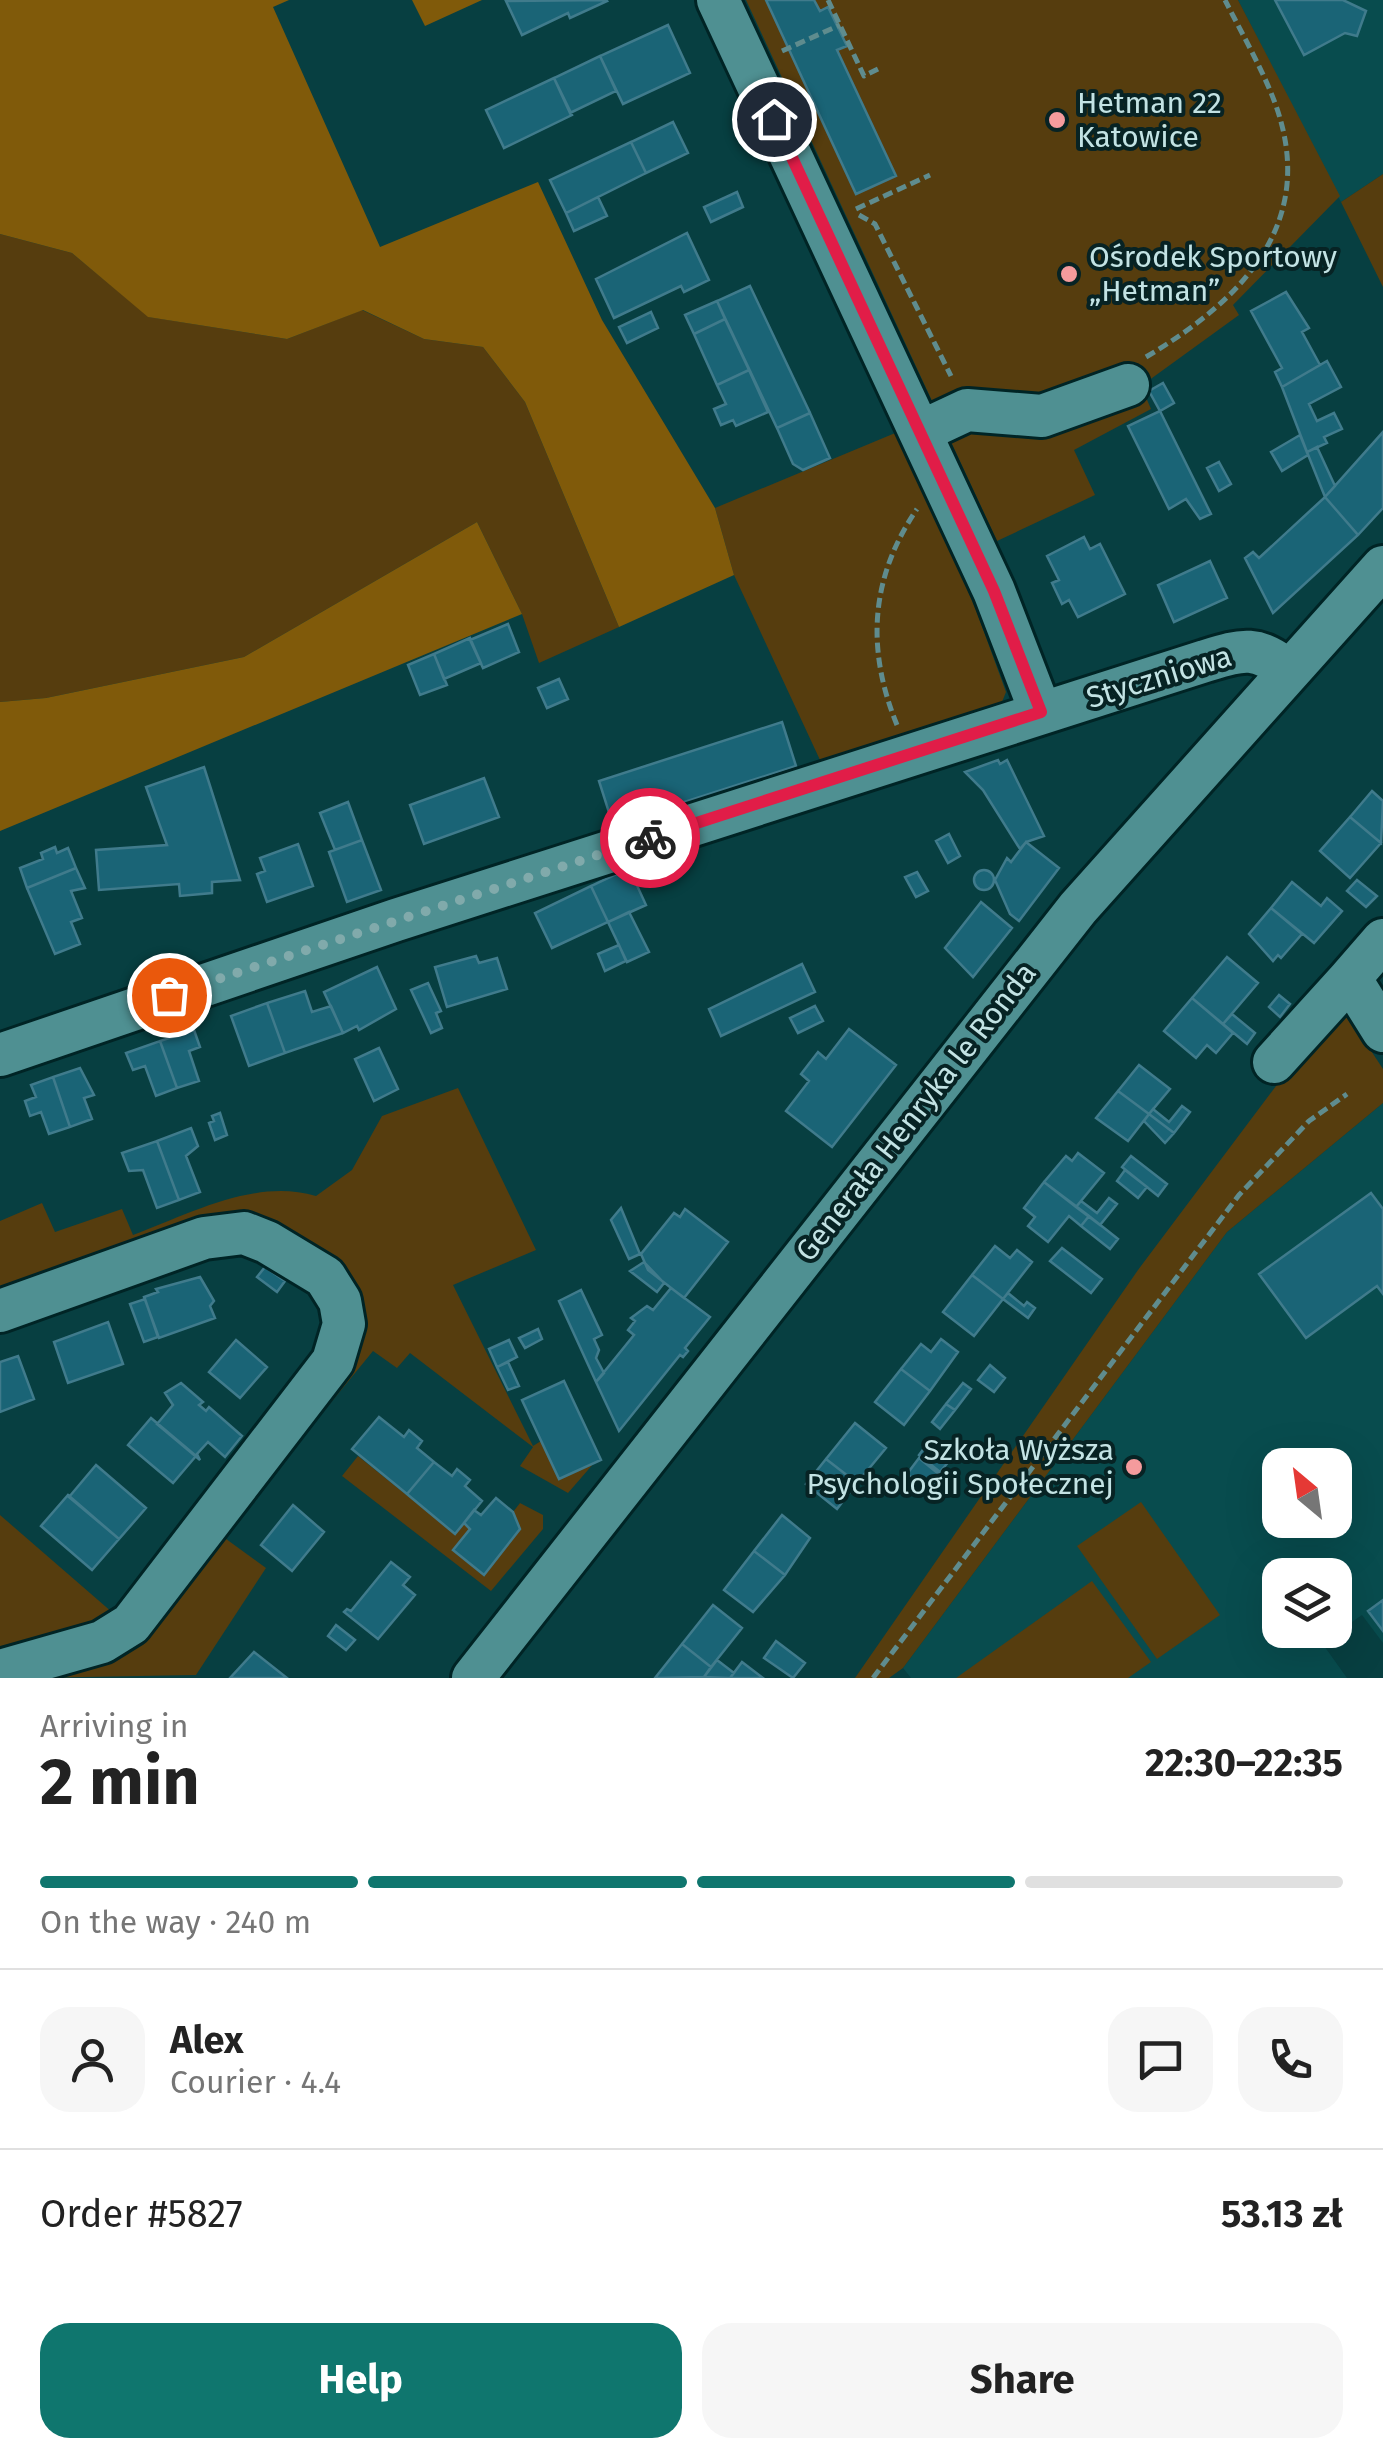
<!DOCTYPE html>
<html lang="en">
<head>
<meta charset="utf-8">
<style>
  body { margin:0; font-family:"Fira Sans",sans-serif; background:#f6f6f6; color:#222; height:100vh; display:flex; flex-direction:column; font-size:38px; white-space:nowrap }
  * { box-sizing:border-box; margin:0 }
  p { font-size:32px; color:#767676 }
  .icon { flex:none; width:55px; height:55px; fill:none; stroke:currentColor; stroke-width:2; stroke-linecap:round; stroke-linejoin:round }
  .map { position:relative; height:1678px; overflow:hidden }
  .panel { display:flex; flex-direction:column; background:#fff; flex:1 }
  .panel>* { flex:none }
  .needle { width:65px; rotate:331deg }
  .buttons { position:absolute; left:1262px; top:1448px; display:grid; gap:20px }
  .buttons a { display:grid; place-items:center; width:90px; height:90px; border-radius:20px; background:#fff; box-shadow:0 10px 40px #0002; font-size:50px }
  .pin { position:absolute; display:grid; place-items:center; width:85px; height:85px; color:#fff; margin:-42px; border:5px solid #fff; border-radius:50%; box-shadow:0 2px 10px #0007 }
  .courier { position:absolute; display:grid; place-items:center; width:100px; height:100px; margin:-50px; border:8px solid #e11d48; border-radius:50%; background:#fff; color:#222; box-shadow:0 2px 12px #0007 }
  .head em { font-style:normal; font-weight:700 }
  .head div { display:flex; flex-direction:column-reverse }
  .head { display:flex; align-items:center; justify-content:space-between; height:170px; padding:0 40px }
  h1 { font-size:65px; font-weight:700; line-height:75px }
  .bar { display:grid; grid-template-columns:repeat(4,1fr); gap:15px 10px; align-content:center; height:120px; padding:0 40px }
  .bar i { height:12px; border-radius:8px; background:#e0e0e0 }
  .bar .active { background:#0f766e }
  .bar p { grid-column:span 4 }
  .line { display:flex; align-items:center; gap:25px; padding:0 40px; border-top:2px solid #e0e0e0 }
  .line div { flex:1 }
  .round { display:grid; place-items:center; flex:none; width:105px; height:105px; border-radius:30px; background:#f6f6f6 }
  .action { display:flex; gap:20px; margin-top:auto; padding:20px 40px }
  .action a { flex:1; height:115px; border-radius:30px; background:#0f766e; color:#fff; font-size:40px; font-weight:700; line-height:115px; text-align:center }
  .action a+a { background:#f6f6f6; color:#222 }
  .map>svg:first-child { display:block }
  .built { fill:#084c4e; fill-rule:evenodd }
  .green { fill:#563d0e }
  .forest { fill:#805a0a }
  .building { fill:#1a6476; stroke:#407b8c; stroke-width:2.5 }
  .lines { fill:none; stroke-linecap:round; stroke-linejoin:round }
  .minor-casing { stroke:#002425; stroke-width:48 }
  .path { stroke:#5f8c8e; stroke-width:5; stroke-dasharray:10 5; stroke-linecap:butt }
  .minor { stroke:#4f9092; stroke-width:42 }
  .done { stroke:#81aaab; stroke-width:10; stroke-dasharray:0 18 }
  .route { stroke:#e11d48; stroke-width:12 }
  .poi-dot { fill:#f59b9d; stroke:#072324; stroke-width:4 }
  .labels { text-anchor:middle; stroke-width:8; stroke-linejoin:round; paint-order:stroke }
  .poi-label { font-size:30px; fill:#c3e3e4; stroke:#072324; text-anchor:start }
  .street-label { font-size:30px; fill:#c3e3e4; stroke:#072324 }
</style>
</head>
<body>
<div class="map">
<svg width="1383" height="1678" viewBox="0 0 1383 1678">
  <rect width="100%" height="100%" fill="#073f41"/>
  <!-- built -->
  <path class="built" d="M1238,0H1383V174L1341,202Z
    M1383,1103V1643L1362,1615L1322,1643L1347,1678H911L903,1668L1227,1232ZM1280,1465H1335V1520H1280ZM1280,1575H1335V1630H1280Z"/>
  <!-- green -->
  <path class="green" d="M746,0H1238L1340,196L1233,305L1239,315L1141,386L1151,409L1074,450L1095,495L997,541Z
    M1383,174V287L1341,202Z
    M0,234L72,253L149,317L287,339L362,310L424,339L483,347L525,402L619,627L539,663L522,614L477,522L244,657L46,698L0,702Z
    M900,431L976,610L1006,692L1002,702L820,760L734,575L715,508Z
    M1339,1002L1383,1069V1103L1227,1232L903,1668L889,1678H855L1138,1270Z
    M458,1088L536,1250L453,1285L533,1446L541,1441L559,1479L594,1463L568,1493L520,1466L533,1447L410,1353L397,1368L373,1351L222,1536L266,1568L196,1675L27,1678L117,1651L352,1336L284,1238L0,1301V1221L42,1203L55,1232L122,1209L133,1235C190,1214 254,1178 316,1196L352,1170L382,1116Z
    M358,1456L454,1533L464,1523L470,1529L484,1574L520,1529L513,1512L520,1503L543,1515V1529L491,1591L342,1476Z
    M1141,1502L1220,1615L1157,1659L1077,1546Z
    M0,1515L113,1613L106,1625L0,1655Z
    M1092,1581L1151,1662L1128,1678H956Z"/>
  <!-- forest -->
  <path class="forest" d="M0,0H289L273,7L380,247L538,182L602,320L715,508L734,575L619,627L525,402L483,347L424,339L363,310L287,339L148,317L72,253L0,234Z
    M412,0H482L425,26Z
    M477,522L522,614L0,831V702L46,698L244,657Z"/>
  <!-- building -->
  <path class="building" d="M766,0H814L820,11L828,7L847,46L837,50L896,176L856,194Z
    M1275,0H1343L1366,11L1357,36L1345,33L1304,55Z
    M506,1L606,0L607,1L570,18L568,13L522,35Z
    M668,25L690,73L623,104L600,56Z
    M600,56L616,91L570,113L554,78Z
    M554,78L572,115L504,148L486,110Z
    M673,122L688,153L646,173L631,142Z
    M631,142L646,173L566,213L550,180Z
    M737,192L743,207L711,222L704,207Z
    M598,197L607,216L574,231L566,213Z
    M687,233L709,280L684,292L681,286L614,318L596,279Z
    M750,286L810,413L777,428L717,301Z
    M1286,292L1309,328L1302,332L1320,365L1282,387L1275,372L1282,368L1251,311Z
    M717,301L725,319L694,334L685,315Z
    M651,312L658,328L627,343L619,327Z
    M725,319L749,370L717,385L694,334Z
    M1327,361L1341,387L1309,404L1317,421L1334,413L1342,429L1324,437L1327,443L1307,452L1282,387Z
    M749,370L768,412L736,426L733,420L721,425L714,409L726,404L717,385Z
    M1163,383L1174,403L1160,411L1149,391Z
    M1160,411L1211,514L1200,519L1186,499L1169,509L1128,426Z
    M810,413L830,458L803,470L793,464L777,428Z
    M1383,432V508L1358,535L1325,497Z
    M1300,435L1308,455L1282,471L1271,452Z
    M1317,447L1335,486L1325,497L1307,452Z
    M1219,462L1231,484L1219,491L1207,468Z
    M1325,497L1358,535L1273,613L1245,558L1253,552L1259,558Z
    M1084,537L1090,549L1100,544L1125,594L1078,617L1069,600L1062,604L1052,583L1059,580L1047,556Z
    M1210,561L1227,598L1174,622L1158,585Z
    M508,624L519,652L483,668L470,640Z
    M470,638L481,663L444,679L434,654Z
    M434,654L447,685L420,695L408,665Z
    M559,679L568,699L547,708L538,688Z
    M782,722L796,766L613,825L599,781Z
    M998,760L1000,764L1007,760L1044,836L1026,842L1020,849L983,790L965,772Z
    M204,767L240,880L212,882V893L180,896L179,884L99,890L96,850L167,845L146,787Z
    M484,778L499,817L424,844L410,805Z
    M1372,791L1383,801L1381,843L1350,817Z
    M348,802L362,840L335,850L320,813Z
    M1350,817L1381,843L1350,878L1320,851Z
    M949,834L960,856L948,863L936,841Z
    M362,840L381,890L347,902L329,852Z
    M1026,842L1059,868L1019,921L1010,914L995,880L1007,858L1011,862Z
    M298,844L313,886L267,902L257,874L265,871L260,858Z
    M55,847L57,853L68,848L76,868L27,888L20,868L43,859L41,853Z
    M76,868L85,888L71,891L82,918L71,922L80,944L55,954L27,888Z
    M629,868L646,905L608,922L591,886Z
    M974 880a10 10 0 1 1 20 0a10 10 0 1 1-20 0Z
    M917,872L928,891L916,897L905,877Z
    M1357,880L1377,896L1366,907L1347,891Z
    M1292,882L1321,906L1327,898L1342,911L1314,943L1271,908Z
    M591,886L608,922L552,948L535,913Z
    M981,902L1012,928L973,977L945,948Z
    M1271,908L1302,934L1281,958L1278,955L1273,961L1249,934Z
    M629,912L649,952L627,962L608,922Z
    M619,945L626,961L605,971L598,954Z
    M476,956L479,963L497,958L507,989L447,1007L435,967Z
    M1227,957L1258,983L1223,1024L1192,998Z
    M802,964L815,992L721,1036L709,1009Z
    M377,967L396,1009L359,1030L357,1026L343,1033L324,992Z
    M428,983L441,1011L436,1013L442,1028L431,1033L411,990Z
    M305,991L312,1012L331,1006L343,1033L285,1053L267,1003Z
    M1279,995L1290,1004L1280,1017L1269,1007Z
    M1192,998L1233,1033L1216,1053L1207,1045L1196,1058L1164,1031Z
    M267,1003L285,1053L249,1066L231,1016Z
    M815,1006L823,1021L798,1033L790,1018Z
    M1232,1014L1255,1033L1247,1044L1223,1024Z
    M849,1029L896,1065L832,1147L786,1111L809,1081L801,1074L818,1052L826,1059Z
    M194,1030L200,1047L189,1051L199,1081L177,1088L160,1041Z
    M160,1041L177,1088L156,1096L145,1066L133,1070L126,1053Z
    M379,1048L398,1089L374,1101L355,1059Z
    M1139,1065L1170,1089L1149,1114L1118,1091Z
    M80,1068L94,1095L84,1098L92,1119L70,1127L53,1077Z
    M53,1077L70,1127L49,1134L41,1112L30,1116L25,1101L36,1097L31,1085Z
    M1118,1091L1149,1114L1128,1141L1096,1118Z
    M1182,1106L1190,1112L1174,1133L1149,1114L1153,1109L1169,1122Z
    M220,1113L227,1135L215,1140L209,1123L214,1121L212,1116Z
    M1149,1114L1174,1133L1165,1143L1144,1121Z
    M191,1128L198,1146L186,1156L200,1192L179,1200L157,1141Z
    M157,1141L179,1200L157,1208L143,1170L129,1171L122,1153Z
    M1078,1153L1104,1173L1076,1207L1044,1182L1066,1156L1072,1161Z
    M1131,1156L1167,1184L1158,1196L1122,1167Z
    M1125,1170L1147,1187L1138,1198L1117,1181Z
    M1044,1182L1089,1216L1081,1226L1069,1216L1048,1242L1028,1226L1035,1217L1024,1208Z
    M1371,1193L1383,1209V1294L1377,1286L1306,1338L1259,1274Z
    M1109,1198L1117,1204L1100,1225L1076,1207L1081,1201L1097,1213Z
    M621,1208L640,1254L629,1259L611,1220Z
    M685,1209L728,1242L684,1298L648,1270L641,1254L674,1213L680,1217Z
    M1089,1216L1118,1239L1110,1249L1081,1226Z
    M995,1246L1010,1258L1017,1250L1032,1262L1003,1299L972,1275Z
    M1062,1248L1102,1279L1091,1293L1050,1261Z
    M644,1262L664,1283L657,1292L630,1271Z
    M265,1267L285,1281L277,1292L257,1277Z
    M972,1275L1003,1299L974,1336L943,1312Z
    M200,1277L214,1301L210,1306L215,1318L159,1338L144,1297L158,1292L156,1289Z
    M671,1288L710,1317L685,1348L688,1351L683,1357L680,1355L619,1431L596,1382L634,1335L628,1330L635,1321L631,1318L647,1306L653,1310Z
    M581,1290L602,1335L594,1339L599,1350L596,1358L604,1373L596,1382L559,1301Z
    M1008,1293L1024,1306L1027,1302L1035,1308L1028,1318L1003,1299Z
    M145,1299L158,1337L144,1342L130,1304Z
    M108,1322L123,1364L68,1383L54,1342Z
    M538,1329L542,1339L525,1348L519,1338Z
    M941,1339L958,1352L930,1391L901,1369L921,1344L931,1352Z
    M236,1340L267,1367L240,1398L209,1372Z
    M509,1340L517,1357L497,1367L489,1349Z
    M18,1356L34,1399L0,1412V1362Z
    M508,1362L519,1386L508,1390L497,1367Z
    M990,1365L1005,1378L994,1392L978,1380Z
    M901,1369L930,1391L904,1425L875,1402Z
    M564,1381L601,1460L559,1479L522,1400Z
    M181,1383L203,1402L199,1405L206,1411L209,1407L242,1436L225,1457L208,1442L197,1454L200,1460L157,1424L173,1405L165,1393Z
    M963,1383L971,1389L955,1410L946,1404Z
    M946,1404L955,1410L940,1429L932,1422Z
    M379,1417L404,1437L409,1430L422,1441L417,1448L434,1462L407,1494L352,1449Z
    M151,1418L196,1456L173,1483L128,1445Z
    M855,1423L886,1448L857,1483L826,1459Z
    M928,1443L950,1460L940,1472L919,1455Z
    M919,1458L946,1480L934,1495L907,1474Z
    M826,1459L857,1483L837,1509L806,1484Z
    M434,1462L452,1476L457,1469L470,1480L465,1486L482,1501L455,1534L407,1494Z
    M96,1465L146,1508L119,1539L69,1497Z
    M68,1495L119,1539L92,1570L41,1526Z
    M496,1498L513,1512L520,1529L484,1575L453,1550L470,1529L464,1523L474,1510L481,1515Z
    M293,1505L324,1532L292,1571L261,1545Z
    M782,1515L810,1538L785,1575L754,1551Z
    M754,1551L785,1575L753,1612L724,1590Z
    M391,1562L410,1577L403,1585L415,1595L378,1639L344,1612L347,1609L351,1611Z
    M1383,1600V1631L1368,1611Z
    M713,1605L742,1628L711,1667L682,1644Z
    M336,1625L355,1640L346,1650L328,1636Z
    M776,1641L805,1663L793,1678L764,1658Z
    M682,1644L711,1667L704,1677L655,1678Z
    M254,1652L287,1678H230Z
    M717,1660L734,1673L730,1678L704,1677Z
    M742,1662L763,1678H730Z"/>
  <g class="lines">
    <defs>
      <path id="minor" d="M718,0L994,591L1041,713
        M920,432L967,410L1042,416L1128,385
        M1383,940L1350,978L1383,1031
        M0,1055L396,920L1205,661C1244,649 1256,645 1289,671
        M1274,1062L1350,978
        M0,1311L204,1238L244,1233L267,1242L325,1277L340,1301L344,1324L333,1361L131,1624L102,1642L0,1671
        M473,1678L1078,908L1383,567"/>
    </defs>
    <!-- minor casing -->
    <use href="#minor" class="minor-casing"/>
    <!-- path -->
    <path class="path" d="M828,0L864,76L878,69
      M782,51L840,25
      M856,209L930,175
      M859,215L875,224L951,376
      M1146,357C1242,300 1319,223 1275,103C1262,68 1242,34 1225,0
      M897,725C866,649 870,578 917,509
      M873,1678L1239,1195L1309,1121L1347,1094"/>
    <!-- minor -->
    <use href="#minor" class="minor"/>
  </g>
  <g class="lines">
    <!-- done -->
    <path class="done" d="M169,995L650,838"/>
    <!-- route -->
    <path class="route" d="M650,838L1041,712L994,591L774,119"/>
  </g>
  <!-- markers -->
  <g class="poi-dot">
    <circle cx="1057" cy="120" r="10"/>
    <circle cx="1069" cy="274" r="10"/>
    <circle cx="1134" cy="1467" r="10"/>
  </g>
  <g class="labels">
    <!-- poi labels -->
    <g class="poi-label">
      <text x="1077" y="113">Hetman 22<tspan x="1077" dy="34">Katowice</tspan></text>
      <text x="1089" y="267">Ośrodek Sportowy<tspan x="1089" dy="34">„Hetman”</tspan></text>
      <text x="1114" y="1460" text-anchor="end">Szkoła Wyższa<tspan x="1114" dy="34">Psychologii Społecznej</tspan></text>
    </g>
    <!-- street labels -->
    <g class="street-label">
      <text transform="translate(1159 677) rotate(-17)" y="10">Styczniowa</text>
      <text transform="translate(916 1112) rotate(-52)" y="10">Generała Henryka le Ronda</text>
    </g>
  </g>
</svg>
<div class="buttons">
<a><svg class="needle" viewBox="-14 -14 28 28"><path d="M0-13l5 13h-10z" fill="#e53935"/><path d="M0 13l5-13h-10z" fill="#767676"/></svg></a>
<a><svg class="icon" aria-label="layers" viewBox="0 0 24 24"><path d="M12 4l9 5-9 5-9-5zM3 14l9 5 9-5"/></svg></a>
</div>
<div class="pin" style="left:169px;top:995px;background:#ea580c"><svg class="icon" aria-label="bag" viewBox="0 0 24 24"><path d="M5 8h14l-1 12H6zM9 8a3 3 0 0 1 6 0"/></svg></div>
<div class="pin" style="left:774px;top:119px;background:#1f2937"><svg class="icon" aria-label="home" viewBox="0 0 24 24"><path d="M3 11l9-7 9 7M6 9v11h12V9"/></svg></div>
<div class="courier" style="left:650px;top:838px"><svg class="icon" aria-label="bike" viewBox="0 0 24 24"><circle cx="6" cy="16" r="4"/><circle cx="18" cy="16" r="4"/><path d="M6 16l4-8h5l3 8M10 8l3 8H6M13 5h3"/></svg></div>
</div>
<section class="panel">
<div class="head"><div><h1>2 min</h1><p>Arriving in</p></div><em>22:30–22:35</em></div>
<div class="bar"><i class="active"></i><i class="active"></i><i class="active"></i><i></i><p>On the way · 240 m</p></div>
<div class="line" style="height:180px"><a class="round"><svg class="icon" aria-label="person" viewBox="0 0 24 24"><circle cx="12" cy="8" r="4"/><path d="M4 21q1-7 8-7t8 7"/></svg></a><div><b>Alex</b><p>Courier · 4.4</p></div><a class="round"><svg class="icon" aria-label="chat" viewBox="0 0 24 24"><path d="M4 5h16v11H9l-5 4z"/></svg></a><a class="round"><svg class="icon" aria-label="phone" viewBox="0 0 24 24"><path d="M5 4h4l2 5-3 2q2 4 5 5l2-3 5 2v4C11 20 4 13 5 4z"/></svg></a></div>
<div class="line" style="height:130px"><div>Order #5827</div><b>53.13 zł</b></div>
<div class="action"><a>Help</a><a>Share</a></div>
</section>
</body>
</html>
